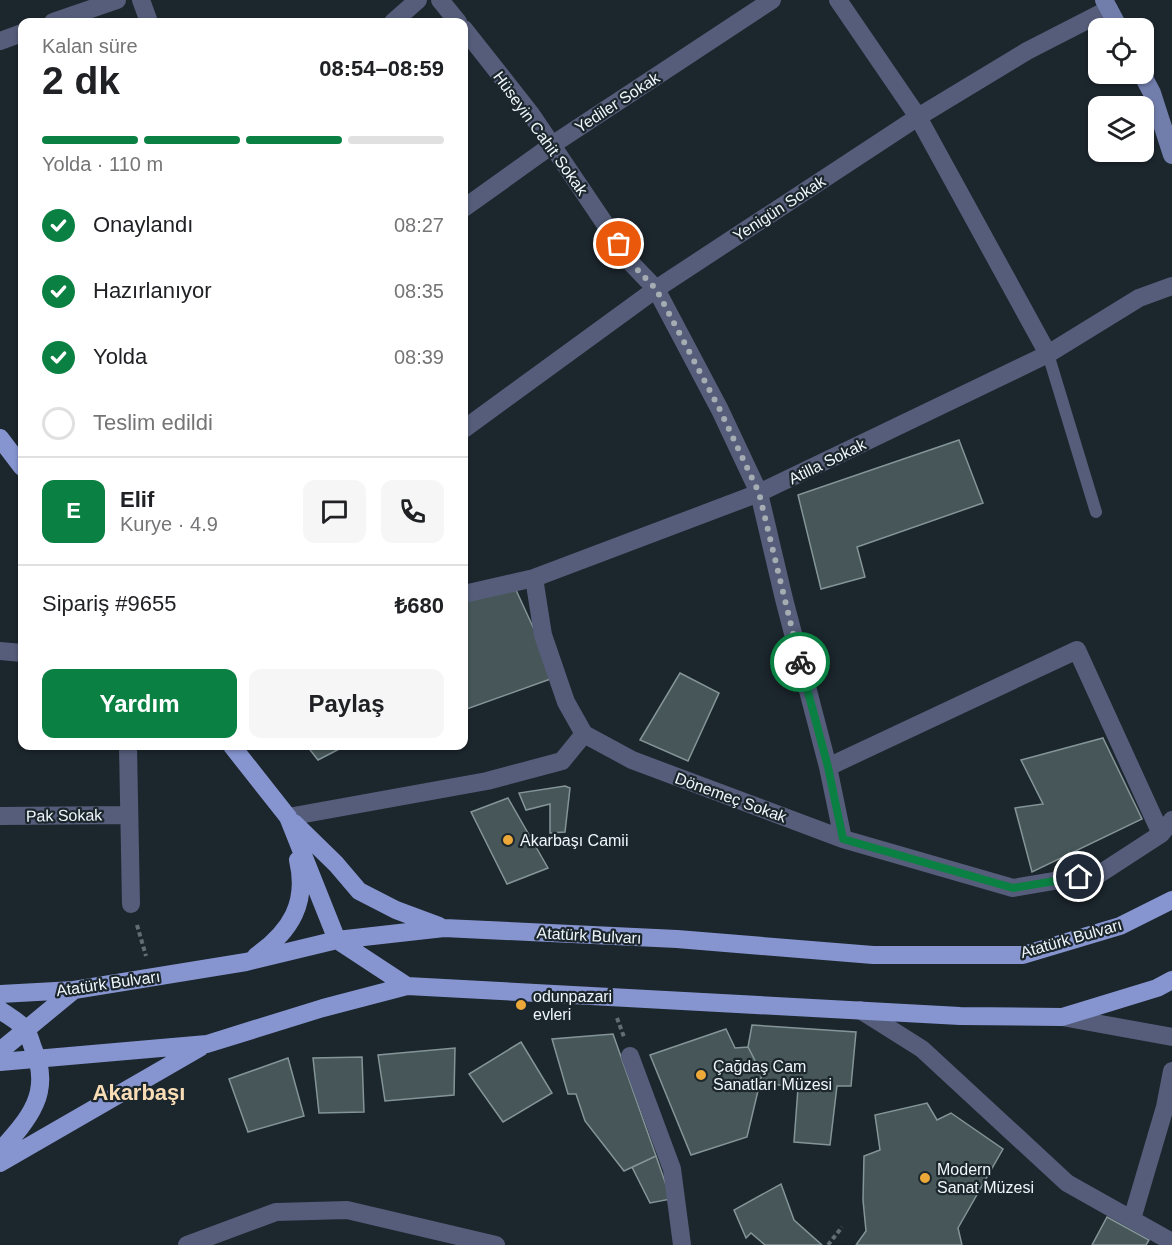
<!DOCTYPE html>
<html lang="tr">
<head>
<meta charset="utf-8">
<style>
  body { margin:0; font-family:Arial,sans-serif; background:#f6f6f6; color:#202124; height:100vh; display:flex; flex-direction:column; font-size:22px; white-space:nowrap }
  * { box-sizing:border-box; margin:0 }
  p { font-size:20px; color:#757577 }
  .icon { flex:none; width:33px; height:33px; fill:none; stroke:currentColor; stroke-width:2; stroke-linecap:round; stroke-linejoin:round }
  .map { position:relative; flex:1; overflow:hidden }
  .drawer { position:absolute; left:18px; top:18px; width:450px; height:732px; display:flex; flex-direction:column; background:#fff; border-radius:12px; box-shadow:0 2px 4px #0004 }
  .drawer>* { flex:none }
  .controls { position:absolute; left:1088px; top:18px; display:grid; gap:12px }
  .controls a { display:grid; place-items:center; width:66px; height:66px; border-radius:12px; background:#fff; box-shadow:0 2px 4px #0004; font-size:30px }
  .pin { position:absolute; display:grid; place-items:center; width:51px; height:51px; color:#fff; margin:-26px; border:3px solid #fff; border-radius:50%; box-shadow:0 2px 6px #0007 }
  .courier { position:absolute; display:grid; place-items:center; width:60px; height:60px; margin:-30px; border:4px solid #0b8043; border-radius:50%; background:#fff; color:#222; box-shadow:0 2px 8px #0007 }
  .overview em { font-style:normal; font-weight:600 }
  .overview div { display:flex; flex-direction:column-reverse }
  .overview { display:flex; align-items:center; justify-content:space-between; height:102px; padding:0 24px }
  h1 { font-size:39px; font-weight:600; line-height:45px }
  .bar { display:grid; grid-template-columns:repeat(4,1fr); gap:9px 6px; align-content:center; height:72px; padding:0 24px }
  .bar i { height:8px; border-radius:4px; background:#e0e0e0 }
  .bar .on { background:#0b8043 }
  .bar p { grid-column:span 4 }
  .line { display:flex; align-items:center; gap:15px; padding:0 24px; border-top:2px solid #e0e0e0 }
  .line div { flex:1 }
  .round { display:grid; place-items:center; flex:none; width:63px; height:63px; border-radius:12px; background:#f6f6f6 }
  ol { padding:0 24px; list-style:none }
  li { display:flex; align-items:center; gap:18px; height:66px }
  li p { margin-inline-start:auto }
  li .icon { padding:6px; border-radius:50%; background:#0b8043; color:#fff; stroke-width:4 }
  li:last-child { color:#757577 }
  li i { width:33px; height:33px; border:3px solid #e0e0e0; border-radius:50% }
  .cta { display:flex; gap:12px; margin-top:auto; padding:12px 24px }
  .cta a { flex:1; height:69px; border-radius:12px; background:#0b8043; color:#fff; font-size:24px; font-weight:600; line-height:69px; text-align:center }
  .cta a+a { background:#f6f6f6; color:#202124 }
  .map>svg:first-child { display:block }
  .building { fill:#475759; stroke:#849598; stroke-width:1.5 }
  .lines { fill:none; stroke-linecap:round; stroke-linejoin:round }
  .path { stroke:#636c72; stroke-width:4; stroke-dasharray:4.5 3; stroke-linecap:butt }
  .lane { stroke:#555d7a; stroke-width:12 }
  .street { stroke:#555d7a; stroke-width:18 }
  .secondary { stroke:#717dab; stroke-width:18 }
  .primary { stroke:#8695d0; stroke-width:18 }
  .done { stroke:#a5adb3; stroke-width:6; stroke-dasharray:0 10.8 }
  .route { stroke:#0b8043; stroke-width:8 }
  .poi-dot { fill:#eca93a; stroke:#1c262d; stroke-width:2 }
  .labels { text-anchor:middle; stroke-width:4.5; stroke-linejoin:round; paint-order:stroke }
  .street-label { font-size:16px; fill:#eff6fb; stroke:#1c262d }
  .poi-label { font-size:16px; fill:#eff6fb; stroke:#1c262d; text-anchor:start }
  .district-label { font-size:22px; font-weight:bold; fill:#f9ddb6; stroke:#1c262d }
</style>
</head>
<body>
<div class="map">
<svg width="1172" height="1245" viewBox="0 0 1172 1245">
  <rect width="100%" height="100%" fill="#1c262d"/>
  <!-- building -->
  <path class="building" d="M959,440L983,503L857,547L865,577L821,589L798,495Z
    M516,590L556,677L464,710V601Z
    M680,673L719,693L688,761L640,740Z
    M1103,738L1142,819L1032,872L1015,808L1043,804L1021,760Z
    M307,746H345L318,760Z
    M565,786L570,788L565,832L550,833V804L526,810L519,793Z
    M508,798L548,868L507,884L471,812Z
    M752,1025L856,1032L851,1086H837L830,1145L794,1142L798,1088L760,1082L762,1074L748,1047Z
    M726,1029L735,1048L748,1047L762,1074L747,1137L691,1155L650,1055Z
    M613,1034L656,1156L624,1171L585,1121L576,1094H568L552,1039Z
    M521,1042L552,1093L503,1122L469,1074Z
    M455,1048L454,1095L385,1101L378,1055Z
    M362,1057L364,1112L319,1113L313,1058Z
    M288,1058L304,1116L248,1132L229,1079Z
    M927,1103L937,1120L951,1113L1003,1149L958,1228L962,1245H856L866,1231L863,1200L864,1156L880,1150L875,1115Z
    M656,1156L671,1199L650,1203L632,1167Z
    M781,1184L794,1220L822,1245H765L751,1233L746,1238L734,1210Z
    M1107,1217L1149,1240L1146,1245H1092Z"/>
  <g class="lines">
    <!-- path -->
    <path class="path" d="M137,925L146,956
      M617,1018L624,1037
      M828,1245L842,1227"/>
    <!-- lane -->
    <path class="lane" d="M1048,354L1096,512"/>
    <!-- street -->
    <path class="street" d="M141,0L149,22
      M440,0L458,22
      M838,0L918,117L1048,354
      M53,22L117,0
      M393,22L418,0
      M464,29L531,114L632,264L656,289L720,410L759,493L784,599L828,767L843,839
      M0,41L22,33
      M464,208L552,145L772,0
      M464,429L656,289L918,117L1027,51L1109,9
      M534,578L543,635L566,702L584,734
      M464,594L534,578L759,493L1048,354L1139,298L1172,286
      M0,651L22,653
      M128,746L131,904
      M828,767L1077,650L1161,834
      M0,816L129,815
      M288,817L487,781L562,761L584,734L632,760L843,839L1013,888L1101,873L1161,834L1172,820
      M860,1010L922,1049L1067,1183L1172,1242
      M1062,1017L1172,1037
      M630,1056L672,1169L682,1245
      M1132,1219L1165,1107L1172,1071
      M187,1245L276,1212L347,1210L496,1245"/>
    <!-- secondary -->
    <path class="secondary" d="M1104,0L1119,28
      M1142,74L1152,93L1172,155"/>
    <!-- primary -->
    <path class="primary" d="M0,438L22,467
      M232,746L288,817L337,940L407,986
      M294,823L336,864L359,891L396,910L439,926
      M256,956C291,931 308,903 298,860
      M0,994L74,990L246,962L337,940L444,928L677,939L873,955H1023L1120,926L1172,900
      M0,1010C8,1016 20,1022 26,1030C29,1035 31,1042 33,1048C53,1092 29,1119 0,1151
      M0,1051L74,990
      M0,1062L207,1044L323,1008L407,986L960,1016L1062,1017L1157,988L1172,980
      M0,1163L201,1047"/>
  </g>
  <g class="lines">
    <!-- done -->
    <path class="done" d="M619,244L632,264L656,289L720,410L759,493L800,662"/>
    <!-- route -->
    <path class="route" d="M800,662L828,767L843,839L1013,888L1079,877"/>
  </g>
  <!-- markers -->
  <g class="poi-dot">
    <circle cx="508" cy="840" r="6"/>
    <circle cx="521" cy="1005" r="6"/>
    <circle cx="701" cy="1075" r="6"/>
    <circle cx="925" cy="1178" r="6"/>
  </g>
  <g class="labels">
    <!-- street labels -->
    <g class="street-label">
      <text transform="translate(617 102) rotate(-33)" y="6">Yediler Sokak</text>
      <text transform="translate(541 133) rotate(54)" y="6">Hüseyin Cahit Sokak</text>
      <text transform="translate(779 208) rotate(-33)" y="6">Yenigün Sokak</text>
      <text transform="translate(827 461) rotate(-26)" y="6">Atilla Sokak</text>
      <text transform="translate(731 797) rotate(20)" y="6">Dönemeç Sokak</text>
      <text transform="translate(64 815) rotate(-1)" y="6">Pak Sokak</text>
      <text transform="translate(589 935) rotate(3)" y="6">Atatürk Bulvarı</text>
      <text transform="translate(1071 938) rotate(-16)" y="6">Atatürk Bulvarı</text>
      <text transform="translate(108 983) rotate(-8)" y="6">Atatürk Bulvarı</text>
    </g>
    <!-- poi labels -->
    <g class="poi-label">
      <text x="520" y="846">Akarbaşı Camii</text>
      <text x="533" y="1002">odunpazari<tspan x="533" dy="18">evleri</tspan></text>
      <text x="713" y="1072">Çağdaş Cam<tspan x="713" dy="18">Sanatları Müzesi</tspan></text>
      <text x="937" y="1175">Modern<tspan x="937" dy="18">Sanat Müzesi</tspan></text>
    </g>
    <!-- district labels -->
    <g class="district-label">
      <text x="139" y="1100">Akarbaşı</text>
    </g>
  </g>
</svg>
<div class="controls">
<a><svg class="icon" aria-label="locate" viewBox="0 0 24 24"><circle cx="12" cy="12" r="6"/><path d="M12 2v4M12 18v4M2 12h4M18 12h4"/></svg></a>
<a><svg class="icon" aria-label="layers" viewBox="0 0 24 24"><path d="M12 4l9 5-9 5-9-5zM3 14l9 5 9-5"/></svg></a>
</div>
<div class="pin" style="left:619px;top:244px;background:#ea580c"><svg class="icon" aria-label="bag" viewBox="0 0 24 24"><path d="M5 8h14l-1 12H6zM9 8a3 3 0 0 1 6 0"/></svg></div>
<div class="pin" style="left:1079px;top:877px;background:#1f2937"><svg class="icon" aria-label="home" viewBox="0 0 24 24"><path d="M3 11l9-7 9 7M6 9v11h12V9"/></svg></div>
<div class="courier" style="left:800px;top:662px"><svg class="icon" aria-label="bike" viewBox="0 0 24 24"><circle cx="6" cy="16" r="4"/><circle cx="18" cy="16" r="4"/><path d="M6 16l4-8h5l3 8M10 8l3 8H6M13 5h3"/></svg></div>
<section class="drawer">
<div class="overview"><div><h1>2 dk</h1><p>Kalan süre</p></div><em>08:54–08:59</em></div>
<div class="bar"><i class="on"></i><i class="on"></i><i class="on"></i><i></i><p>Yolda · 110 m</p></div>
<ol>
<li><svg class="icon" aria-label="check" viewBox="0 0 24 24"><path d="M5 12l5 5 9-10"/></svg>Onaylandı<p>08:27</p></li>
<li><svg class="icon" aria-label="check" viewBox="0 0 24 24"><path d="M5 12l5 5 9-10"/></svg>Hazırlanıyor<p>08:35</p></li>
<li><svg class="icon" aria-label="check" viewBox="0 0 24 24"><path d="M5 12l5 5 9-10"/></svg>Yolda<p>08:39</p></li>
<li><i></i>Teslim edildi</li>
</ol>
<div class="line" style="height:108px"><b class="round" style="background:#0b8043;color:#fff">E</b><div><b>Elif</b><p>Kurye · 4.9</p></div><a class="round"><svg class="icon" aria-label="chat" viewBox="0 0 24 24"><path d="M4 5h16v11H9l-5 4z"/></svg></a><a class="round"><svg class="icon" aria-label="phone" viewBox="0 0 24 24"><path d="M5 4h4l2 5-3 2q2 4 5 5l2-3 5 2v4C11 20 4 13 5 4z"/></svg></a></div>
<div class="line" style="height:78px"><div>Sipariş #9655</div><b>₺680</b></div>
<div class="cta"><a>Yardım</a><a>Paylaş</a></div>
</section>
</div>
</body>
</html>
